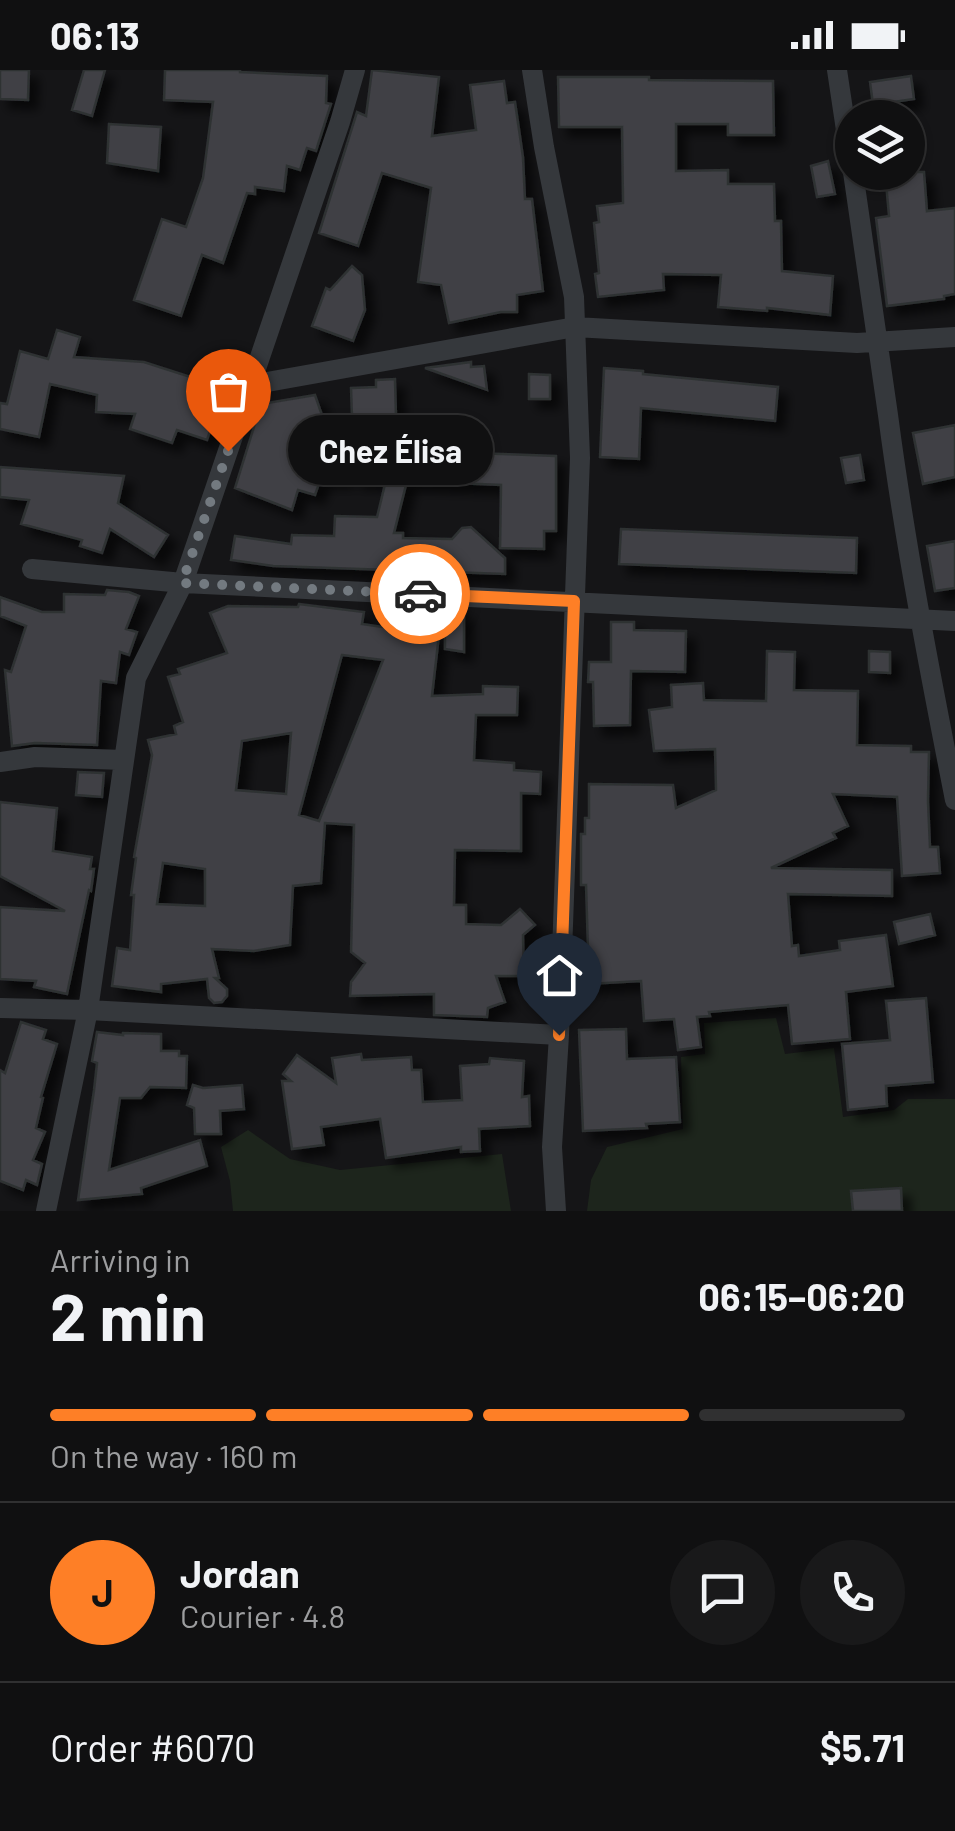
<!DOCTYPE html>
<html lang="en">
<head>
<meta charset="utf-8">
<style>
  body { margin:0; font-family:Barlow,sans-serif; background:#19191a; color:#f1f3f6; height:100vh; display:flex; flex-direction:column; font-size:38px; white-space:nowrap }
  * { box-sizing:border-box; margin:0 }
  p { font-size:32px; color:#9c9d9f }
  .icon { flex:none; width:55px; height:55px; fill:none; stroke:currentColor; stroke-width:2; stroke-linecap:round; stroke-linejoin:round }
  .map { position:relative; height:1141px; overflow:hidden }
  .sheet { display:flex; flex-direction:column; background:#101011; flex:1 }
  .sheet>* { flex:none }
  .fabs { position:absolute; left:835px; top:30px; display:grid; gap:20px }
  .fabs a { display:grid; place-items:center; width:90px; height:90px; border-radius:50%; background:#101011; box-shadow:0 2px 8px #0004,0 0 0 2px #303031; font-size:50px }
  .pin { position:absolute; display:grid; place-items:center; width:85px; height:85px; color:#fff; margin:-102px -42px; border-radius:50% 50% 50% 0; rotate:-45deg; box-shadow:0 0 10px #0007 }
  .pin .icon { rotate:45deg }
  .courier { position:absolute; display:grid; place-items:center; width:100px; height:100px; margin:-50px; border:8px solid #fe7f26; border-radius:50%; background:#fff; color:#222; box-shadow:0 2px 12px #0007 }
  .bubble { position:absolute; height:70px; border-radius:35px; background:#101011; box-shadow:0 2px 8px #0004,0 0 0 2px #303031; font-size:32px; font-weight:700; line-height:70px; text-align:center }
  .summary em { font-style:normal; font-weight:700 }
  .summary div { display:flex; flex-direction:column-reverse }
  .summary { display:flex; align-items:center; justify-content:space-between; height:170px; padding:0 50px }
  h1 { font-size:65px; font-weight:700; line-height:75px }
  .bar { display:grid; grid-template-columns:repeat(4,1fr); gap:15px 10px; align-content:center; height:120px; padding:0 50px }
  .bar i { height:12px; border-radius:8px; background:#303031 }
  .bar .on { background:#fe7f26 }
  .bar p { grid-column:span 4 }
  .line { display:flex; align-items:center; gap:25px; padding:0 50px; border-top:2px solid #303031 }
  .line div { flex:1 }
  .round { display:grid; place-items:center; flex:none; width:105px; height:105px; border-radius:52px; background:#19191a }
  .status { display:flex; justify-content:space-between; align-items:center; height:70px; padding:0 50px; background:#101011; direction:ltr }
  .status svg { height:28px; fill:currentColor }
  .map>svg:first-child { display:block }
  .green { fill:#1d251c }
  .building { fill:#3f4044; stroke:#2e3033; stroke-width:2.5; fill-rule:evenodd; filter:url(#shadow) }
  .lines { fill:none; stroke-linecap:round; stroke-linejoin:round }
  .street { stroke:#35383c; stroke-width:20 }
  .done { stroke:#737a80; stroke-width:10; stroke-dasharray:0 18 }
  .route { stroke:#fe7f26; stroke-width:12 }
</style>
</head>
<body>
<div class="status"><b>06:13</b><svg viewBox="0 0 49 12"><path d="M0 12V9h3v3zM5 12V6h3v6zM10 12V3h3v9zM15 12V0h3v12zM26 1h20v11H26zM47 4h2v5h-2z"/></svg></div>
<div class="map">
<svg width="955" height="1141" viewBox="0 0 955 1141">
  <defs>
    <filter id="shadow"><feDropShadow dx="9" dy="9" stdDeviation="5" flood-color="#0009"/></filter>
  </defs>
  <rect width="100%" height="100%" fill="#151517"/>
  <!-- green -->
  <path class="green" d="M776,948L785,984L834,978L843,1047L894,1040L908,1029H955V1141H587L591,1110L607,1077L683,1059L681,987L705,984L704,953Z
    M248,1060L290,1089L340,1100L502,1084L511,1141H233L230,1111L221,1077Z"/>
  <!-- building -->
  <path class="building" d="M0,0H29L28,30L0,29Z
    M84,0H105L92,46L72,40Z
    M165,0H240V2L327,6L326,33L331,34L316,81L307,78L300,100L287,96L284,121L255,117V124L247,123L223,193L202,185L181,246L134,230L162,149L186,157L203,108L213,32L164,30Z
    M372,0L439,7L432,66L476,60L470,15L504,11L507,33L515,32L523,87L525,129H532L543,221L517,225V242H501L449,253L441,215L418,212L431,118L382,103L358,176L319,163L357,42L366,46Z
    M911,6L914,29L873,35L870,12Z
    M558,7H649V10L773,11L774,65H728V54H676V101L728,100V114H774L775,151H781L782,201L833,206L830,245L767,238V241L718,237L721,205L663,204L664,220L598,227L595,204L599,203L594,153L599,152L597,136L623,133L622,57H559Z
    M109,54L161,57L158,101L107,93Z
    M828,91L835,124L817,127L811,96Z
    M885,102H924L927,141L955,138V224L944,226V229L887,236L876,148L889,146Z
    M352,196L362,205L365,240L353,271L312,256L326,218L330,220Z
    M57,260L80,267L74,287L144,292L225,318L207,370L177,360L172,373L130,359L135,344L96,342L97,325L50,314L39,367L0,359V333L7,334L20,281L48,289Z
    M471,292V297L484,296L487,320L425,298Z
    M604,298L643,301V304L778,317L775,351L641,338L639,389L600,387Z
    M529,304L550,305V329H529Z
    M395,309L396,346L425,345L426,377H474V383L556,386V461H544V479L500,478L501,415L407,411L394,463H403V468L452,469L462,458L471,457L505,488V504L273,496L231,490L235,466L291,474L292,465L334,466L335,446L377,447L386,410L354,409L351,318L376,317V310Z
    M315,325L344,408H321L315,425L298,420L292,440L235,418L261,334Z
    M955,355V407L923,414L913,363Z
    M860,385L864,410L846,413L841,388Z
    M0,397L124,406L118,433L168,465L154,487L110,459L102,483L80,476L82,470L21,454L29,430L0,427Z
    M621,459L857,468L856,503L619,494Z
    M955,471V518L935,521L927,476Z
    M107,520L129,522L139,526L126,559L137,562L129,585L120,582L116,613L101,611L97,675L35,673L12,676L5,600L11,602L26,556L0,546V527L42,542H64V524L105,525Z
    M299,534L364,542L362,554L439,565L432,626L483,624V616L518,617L517,645H476L474,690L514,693V700L541,702L540,724L521,723V781L455,780L454,835H466V854L501,855L520,839L535,855L523,865L524,906H496L505,932L488,938L487,947L434,945V924L350,926L351,912L365,893L351,882L354,755L325,753L321,813L293,816L290,875L254,881L212,879L219,908H215L227,919V926L222,932L214,933L209,928L207,909L161,914V922L112,916L117,878L130,880L134,825H131L136,788L134,787L152,685L148,670L176,664L174,656L183,652L168,607L180,604L178,599L227,583L210,543L228,536L298,537ZM342,585L383,590L319,751L299,745ZM291,663L286,724L236,720L242,671ZM163,793L205,799V836L157,834Z
    M445,540L464,541V582L445,579Z
    M611,552H634V560L686,561L685,602L631,601L630,655L594,656L593,612H588L589,592H611Z
    M767,581L795,582L794,620L858,621L857,675L911,676V682H929L928,731L930,777H938L940,803L902,806L897,727L833,724L848,756L833,763L836,768L771,798L892,800V826L788,824L792,876L798,875L799,886L840,880L839,871L886,865L893,916L846,922L850,969L792,974L788,935L709,942L710,946L697,947L701,977L678,980L674,949L644,951L641,911L589,914L586,815H581V764H585V748H589V714L673,715L676,738L716,720L715,679L654,681L649,640L672,637L671,615L703,613L704,630L766,631Z
    M869,581L890,582V603L869,602Z
    M78,702L104,703L102,727L76,725Z
    M0,732L57,738L53,781L92,787L90,799H94L91,821L89,820L67,924L34,917L36,911L0,909V837L65,841L0,806Z
    M930,844L935,865L899,874L894,852Z
    M926,928L933,1012L886,1016L887,1036L848,1040L842,974L890,970L886,931Z
    M21,952L46,960L43,969L57,974L41,1027L43,1028L36,1058L45,1062L33,1090L42,1094L37,1115L26,1110L23,1120L0,1111V1000L5,1003Z
    M626,959L627,989L676,987L680,1052L646,1054L647,1058L583,1061L579,960Z
    M97,962L123,965V963L161,964V981H179V986H187L186,1018L150,1017L141,1028H120L109,1100L200,1070L207,1096L141,1118L142,1124L78,1130L94,1020L97,993L92,991Z
    M361,984L362,990L411,987L412,1000H421L423,1032L462,1030L460,996L489,994L490,988L524,991L522,1027L529,1026L530,1056L479,1059L480,1081L461,1082V1077L386,1088L380,1049L321,1057L324,1075L292,1079L282,1011H291L283,1004L297,985L336,1013L332,988Z
    M193,1015L203,1018L242,1015L244,1039L220,1041L221,1064H195L194,1038L187,1035Z
    M901,1118L902,1141H853L851,1121Z"/>
  <g class="lines">
    <!-- street -->
    <path class="street" d="M532,0L544,77L574,227L580,388L559,965L552,1077L556,1141
      M837,0L852,100
      M853,102C865,183 877,264 888,345C905,474 930,603 955,730
      M250,315L575,257L857,273L955,267
      M32,499L183,513L955,551
      M0,692L35,687L124,690
      M0,938L88,940L559,965
      M46,1141L88,940L136,608L183,513L340,52L355,0"/>
  </g>
  <g class="lines">
    <!-- done -->
    <path class="done" d="M228,381L182,513L420,524"/>
    <!-- route -->
    <path class="route" d="M420,524L574,531L559,965"/>
  </g>
</svg>
<div class="fabs">
<a><svg class="icon" aria-label="layers" viewBox="0 0 24 24"><path d="M12 4l9 5-9 5-9-5zM3 14l9 5 9-5"/></svg></a>
</div>
<div class="pin" style="left:228px;top:381px;background:#ea580c"><svg class="icon" aria-label="bag" viewBox="0 0 24 24"><path d="M5 8h14l-1 12H6zM9 8a3 3 0 0 1 6 0"/></svg></div>
<div class="pin" style="left:559px;top:965px;background:#1f2937"><svg class="icon" aria-label="home" viewBox="0 0 24 24"><path d="M3 11l9-7 9 7M6 9v11h12V9"/></svg></div>
<div class="courier" style="left:420px;top:524px"><svg class="icon" aria-label="car" viewBox="0 0 24 24"><path d="M5 17H2v-5l4-1 3-4h7l3 4 3 1v5h-3M9 17h6M6 11h13"/><circle cx="7" cy="17" r="2"/><circle cx="17" cy="17" r="2"/></svg></div>
<div class="bubble" style="left:288px;top:345px;width:205px">Chez Élisa</div>
</div>
<section class="sheet">
<div class="summary"><div><h1>2 min</h1><p>Arriving in</p></div><em>06:15–06:20</em></div>
<div class="bar"><i class="on"></i><i class="on"></i><i class="on"></i><i></i><p>On the way · 160 m</p></div>
<div class="line" style="height:180px"><b class="round" style="background:#fe7f26;color:#111">J</b><div><b>Jordan</b><p>Courier · 4.8</p></div><a class="round"><svg class="icon" aria-label="chat" viewBox="0 0 24 24"><path d="M4 5h16v11H9l-5 4z"/></svg></a><a class="round"><svg class="icon" aria-label="phone" viewBox="0 0 24 24"><path d="M5 4h4l2 5-3 2q2 4 5 5l2-3 5 2v4C11 20 4 13 5 4z"/></svg></a></div>
<div class="line" style="height:130px"><div>Order #6070</div><b>$5.71</b></div>
</section>
</body>
</html>
